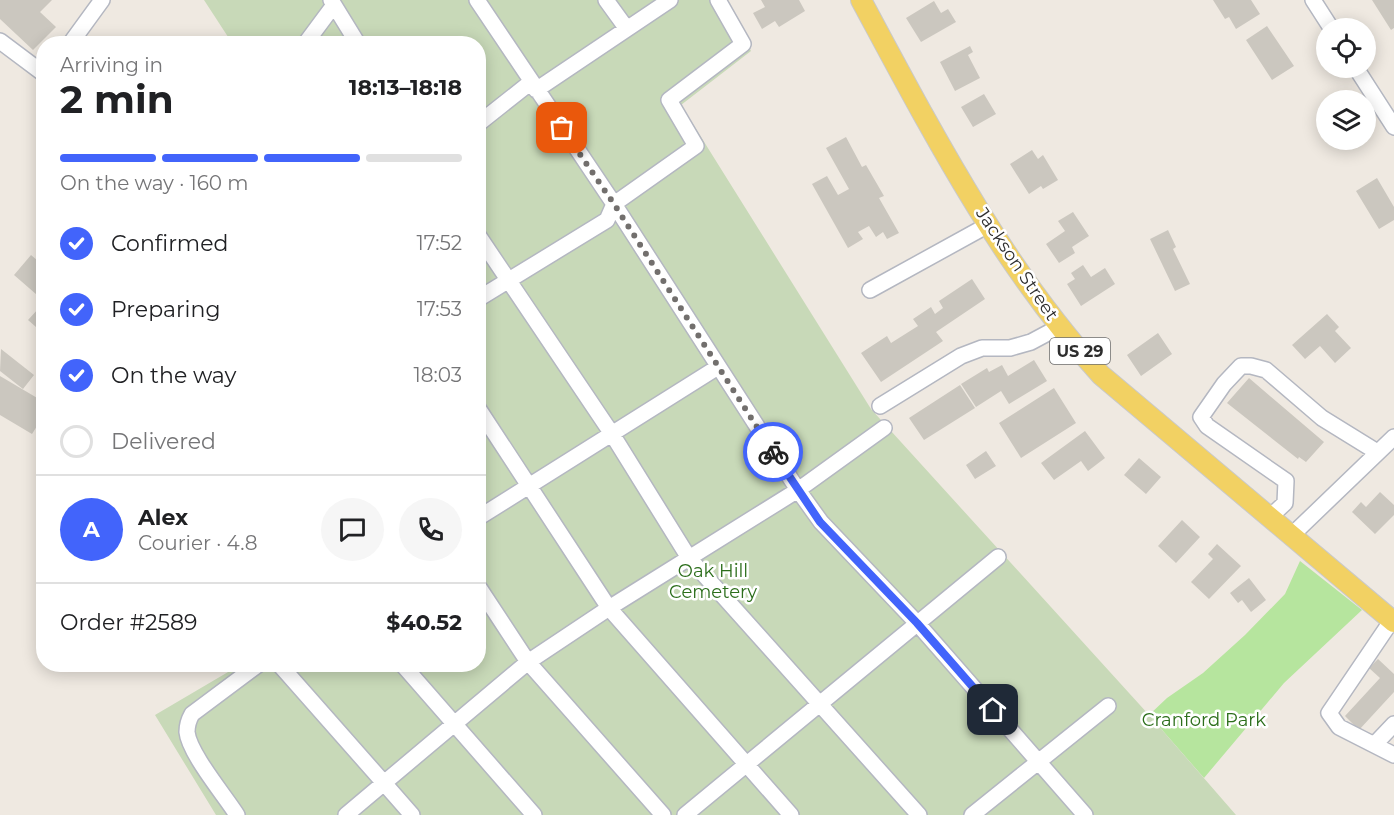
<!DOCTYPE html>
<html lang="en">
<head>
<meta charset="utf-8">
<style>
  body { margin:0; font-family:Montserrat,sans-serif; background:#f6f6f6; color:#202124; height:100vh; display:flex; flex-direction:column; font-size:22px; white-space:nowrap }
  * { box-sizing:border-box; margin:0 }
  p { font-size:20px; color:#757577 }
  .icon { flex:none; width:33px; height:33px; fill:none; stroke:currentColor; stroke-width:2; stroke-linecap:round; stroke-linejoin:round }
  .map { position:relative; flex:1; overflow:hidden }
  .drawer { position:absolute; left:36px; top:36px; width:450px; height:636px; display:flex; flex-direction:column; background:#fff; border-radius:24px; box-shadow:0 3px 15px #0003 }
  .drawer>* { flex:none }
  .controls { position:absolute; left:1316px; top:18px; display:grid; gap:12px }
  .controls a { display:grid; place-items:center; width:60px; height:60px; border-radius:50%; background:#fff; box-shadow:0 3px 15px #0003; font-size:30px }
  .pin { position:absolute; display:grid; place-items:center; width:51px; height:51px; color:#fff; margin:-26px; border-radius:12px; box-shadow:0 3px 9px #0006 }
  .courier { position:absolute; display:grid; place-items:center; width:60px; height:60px; margin:-30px; border:4px solid #4264fb; border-radius:50%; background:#fff; color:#222; box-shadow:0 2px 8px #0007 }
  .summary em { font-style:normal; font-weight:700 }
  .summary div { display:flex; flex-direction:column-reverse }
  .summary { display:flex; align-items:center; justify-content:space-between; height:102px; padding:0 24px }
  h1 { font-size:39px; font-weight:700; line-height:45px }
  .bar { display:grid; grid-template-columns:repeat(4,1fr); gap:9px 6px; align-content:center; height:72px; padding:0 24px }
  .bar i { height:8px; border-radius:4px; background:#e0e0e0 }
  .bar .on { background:#4264fb }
  .bar p { grid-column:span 4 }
  .line { display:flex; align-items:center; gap:15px; padding:0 24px; border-top:2px solid #e0e0e0 }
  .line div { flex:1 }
  .round { display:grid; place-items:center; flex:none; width:63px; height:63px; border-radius:32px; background:#f6f6f6 }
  ol { padding:0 24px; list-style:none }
  li { display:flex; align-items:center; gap:18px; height:66px }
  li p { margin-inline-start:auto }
  li .icon { padding:6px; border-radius:50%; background:#4264fb; color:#fff; stroke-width:4 }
  li:last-child { color:#757577 }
  li i { width:33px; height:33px; border:3px solid #e0e0e0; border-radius:50% }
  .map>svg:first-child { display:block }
  .green { fill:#b6e59e }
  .cemetery { fill:#c8d9b8 }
  .building { fill:#cbc7bf }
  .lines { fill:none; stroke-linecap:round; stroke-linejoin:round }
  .minor-casing { stroke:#b4b7c1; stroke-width:18 }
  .major-casing { stroke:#c9c9c9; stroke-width:22 }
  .minor { stroke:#fff; stroke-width:15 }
  .major { stroke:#f2d163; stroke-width:20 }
  .done { stroke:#726f6d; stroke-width:6; stroke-dasharray:0 10.8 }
  .route { stroke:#4264fb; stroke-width:8 }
  .labels { text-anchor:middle; stroke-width:5; stroke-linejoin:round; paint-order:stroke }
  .shield { fill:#fff; stroke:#6d6d6d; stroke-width:1.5 }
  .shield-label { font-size:16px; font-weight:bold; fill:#2e2e2e }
  .street-label { font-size:18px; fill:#2e2e2e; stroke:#fff }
  .park-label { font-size:18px; fill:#2c6e1b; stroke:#fff }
</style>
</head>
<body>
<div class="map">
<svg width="1394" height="815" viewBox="0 0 1394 815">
  <rect width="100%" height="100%" fill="#efe9e1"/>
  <!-- green -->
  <path class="green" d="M1300,561L1362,610L1284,683L1204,778L1149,715L1167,698L1203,673L1245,635L1285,594Z"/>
  <!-- cemetery -->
  <path class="cemetery" d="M204,0H723L751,51L681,105L871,409L1149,715L1236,815H216L155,715L240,665L478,664V44L232,43Z"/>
  <!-- building -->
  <path class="building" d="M0,0H52L40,12L56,27L33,50L0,19Z
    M761,0H799L805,11L779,27L775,21L762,29L753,13L765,7Z
    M1213,0H1251L1260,14L1236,29L1229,17L1225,19Z
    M1372,0H1394V28L1391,30Z
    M934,1L941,13L948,9L956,22L921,42L906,18Z
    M1267,26L1294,66L1272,80L1246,40Z
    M970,46L973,52L968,55L980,78L955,91L940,62Z
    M984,94L996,114L973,127L961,107Z
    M846,137L862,167L866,165L884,196L879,198L899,233L887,239L883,232L876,237L869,226L858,232L863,239L848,248L812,184L827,176L838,195L849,189L826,148Z
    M1032,150L1038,159L1043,155L1058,180L1043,189L1041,186L1029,194L1010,164Z
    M1377,178L1394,207V220L1379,229L1356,191Z
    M1073,212L1089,236L1072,247L1075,253L1059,263L1046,244L1065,231L1058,221Z
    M1168,230L1176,247L1173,249L1190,284L1175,291L1150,239Z
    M31,255L44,266V301L14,275Z
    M1083,265L1091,277L1105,268L1115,284L1081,306L1067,284L1075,279L1071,273Z
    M972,279L985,299L936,332L943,341L881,382L861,353L887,336L891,343L918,326L913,319L931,307L935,314L943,308L939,301Z
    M39,308L44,312V334L28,320Z
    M1327,314L1339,327L1335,331L1351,348L1335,363L1320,346L1305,359L1292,345Z
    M1158,333L1172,354L1141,376L1127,355Z
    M1,349L34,375L23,389L0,371Z
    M1034,360L1047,381L1009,404L1001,391L976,407L961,384L987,368L989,372L1002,365L1008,376Z
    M0,376L44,402V415L32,434L0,415Z
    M1249,378L1324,442L1306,462L1299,457L1298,459L1227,403Z
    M960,385L975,408L924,440L909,418Z
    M1054,388L1076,423L1021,458L999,423Z
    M1085,431L1105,458L1088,471L1081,461L1054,480L1041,463Z
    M986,451L996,466L975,479L966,465Z
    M1139,458L1161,477L1146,494L1124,475Z
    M1380,492L1394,505V515L1375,534L1352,512L1361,502L1366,507Z
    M1182,520L1200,537L1176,563L1158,546Z
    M1217,544L1241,566L1209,599L1191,582L1213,559L1208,554Z
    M1249,578L1266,600L1251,612L1242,600L1238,603L1230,593Z
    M1378,659L1394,674V692L1359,730L1345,716L1380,678L1369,668Z"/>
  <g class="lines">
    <defs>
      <path id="minor" d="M331,0L358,44
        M477,0L614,204L798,490L821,522L917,623L1085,815
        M606,0L627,29
        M1313,0L1331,28
        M0,41L44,74
        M70,44L102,0
        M305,44L334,5
        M1356,68L1394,127
        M536,90L670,0
        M478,124L531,82
        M478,235L612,434L689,558L919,815
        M870,290L988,225
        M478,299L607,220L614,204L696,146L669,100L743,44L718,0
        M880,406L961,356L982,348H1010L1031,342L1059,327
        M478,408L609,608L791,815
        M1270,517L1285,503L1286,481L1207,426L1201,417L1224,384L1241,366H1251L1266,370L1322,418L1377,452
        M478,518L718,367
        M1291,536L1394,437
        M478,586L528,662L663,815
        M1392,620L1329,713L1339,727L1394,755
        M279,664L384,783L528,662L609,608L798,490L884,428
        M402,664L534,815
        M1375,744L1394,724
        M237,815C225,796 189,753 187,732C187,725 188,721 192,714L259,664
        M346,815L384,783L412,815
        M685,815L998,557
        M972,815L1108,706"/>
      <path id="major" d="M861,0C931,130 1001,266 1101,375L1394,622"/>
    </defs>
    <!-- minor casing -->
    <use href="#minor" class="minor-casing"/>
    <!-- major casing -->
    <use href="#major" class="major-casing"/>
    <!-- minor -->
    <use href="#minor" class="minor"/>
    <!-- major -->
    <use href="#major" class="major"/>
  </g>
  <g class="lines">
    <!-- done -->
    <path class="done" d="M562,128L614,204L773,452"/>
    <!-- route -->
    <path class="route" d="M773,452L820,522L917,623L993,710"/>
  </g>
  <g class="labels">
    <!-- shield labels -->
    <rect class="shield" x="1050" y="338" width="60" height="26" rx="4.5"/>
    <g class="shield-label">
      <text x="1080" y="357">US 29</text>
    </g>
    <!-- street labels -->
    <g class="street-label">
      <text transform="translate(1017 264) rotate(56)" y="6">Jackson Street</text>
    </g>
    <!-- park labels -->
    <g class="park-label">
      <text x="713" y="577">Oak Hill<tspan x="713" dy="21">Cemetery</tspan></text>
      <text x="1204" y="726">Cranford Park</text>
    </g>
  </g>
</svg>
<div class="controls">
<a><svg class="icon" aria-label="locate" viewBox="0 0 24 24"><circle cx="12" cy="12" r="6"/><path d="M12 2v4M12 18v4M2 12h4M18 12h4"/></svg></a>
<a><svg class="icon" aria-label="layers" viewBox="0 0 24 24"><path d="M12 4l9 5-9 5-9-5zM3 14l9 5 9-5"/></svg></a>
</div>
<div class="pin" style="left:562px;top:128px;background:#ea580c"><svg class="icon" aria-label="bag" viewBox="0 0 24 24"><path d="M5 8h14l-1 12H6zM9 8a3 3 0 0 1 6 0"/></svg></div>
<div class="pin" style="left:993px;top:710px;background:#1f2937"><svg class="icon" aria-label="home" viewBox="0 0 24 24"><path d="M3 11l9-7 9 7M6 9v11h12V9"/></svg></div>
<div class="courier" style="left:773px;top:452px"><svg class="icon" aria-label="bike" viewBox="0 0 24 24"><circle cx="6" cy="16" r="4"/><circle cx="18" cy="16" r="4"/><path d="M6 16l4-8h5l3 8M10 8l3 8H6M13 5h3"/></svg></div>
<section class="drawer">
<div class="summary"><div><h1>2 min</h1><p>Arriving in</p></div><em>18:13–18:18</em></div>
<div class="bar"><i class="on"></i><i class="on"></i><i class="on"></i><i></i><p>On the way · 160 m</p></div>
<ol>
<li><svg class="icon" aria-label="check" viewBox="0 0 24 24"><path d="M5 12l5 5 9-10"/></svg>Confirmed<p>17:52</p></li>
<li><svg class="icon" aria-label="check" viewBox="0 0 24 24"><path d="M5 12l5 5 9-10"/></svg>Preparing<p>17:53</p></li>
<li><svg class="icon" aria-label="check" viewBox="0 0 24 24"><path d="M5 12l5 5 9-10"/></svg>On the way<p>18:03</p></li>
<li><i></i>Delivered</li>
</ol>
<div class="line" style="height:108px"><b class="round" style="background:#4264fb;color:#fff">A</b><div><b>Alex</b><p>Courier · 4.8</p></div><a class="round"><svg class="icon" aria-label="chat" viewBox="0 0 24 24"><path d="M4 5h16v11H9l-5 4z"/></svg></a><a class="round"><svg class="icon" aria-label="phone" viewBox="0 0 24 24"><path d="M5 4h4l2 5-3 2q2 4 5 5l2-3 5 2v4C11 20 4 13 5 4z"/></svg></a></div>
<div class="line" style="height:78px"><div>Order #2589</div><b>$40.52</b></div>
</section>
</div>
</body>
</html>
